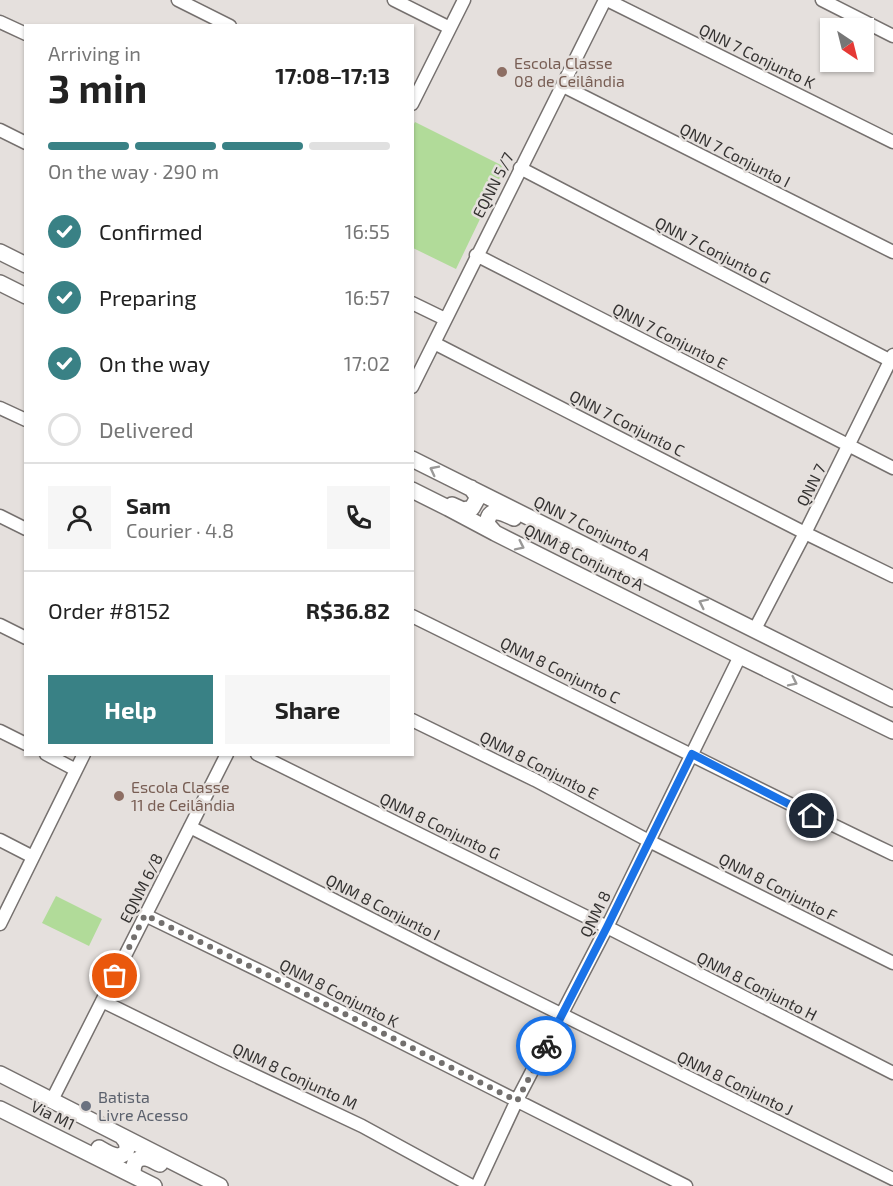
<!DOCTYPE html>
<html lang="en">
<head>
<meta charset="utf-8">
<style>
  body { margin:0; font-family:"Exo 2",sans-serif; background:#f6f6f6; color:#222; height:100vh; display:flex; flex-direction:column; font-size:22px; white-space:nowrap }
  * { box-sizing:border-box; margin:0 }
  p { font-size:20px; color:#767676 }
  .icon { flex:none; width:33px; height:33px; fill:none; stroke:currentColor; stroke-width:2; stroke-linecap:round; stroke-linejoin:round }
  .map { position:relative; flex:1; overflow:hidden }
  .side { position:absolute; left:24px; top:24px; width:390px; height:732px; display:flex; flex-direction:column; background:#fff; border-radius:0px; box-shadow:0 2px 4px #0004 }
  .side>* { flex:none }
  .needle { width:39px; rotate:145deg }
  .tools { position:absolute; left:820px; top:18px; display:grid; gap:12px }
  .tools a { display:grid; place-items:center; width:54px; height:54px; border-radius:0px; background:#fff; box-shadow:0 2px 4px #0004; font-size:30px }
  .pin { position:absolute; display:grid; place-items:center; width:51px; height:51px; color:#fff; margin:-26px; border:3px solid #fff; border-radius:50%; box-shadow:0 2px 6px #0007 }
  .courier { position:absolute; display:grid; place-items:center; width:60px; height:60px; margin:-30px; border:4px solid #1a73e8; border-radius:50%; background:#fff; color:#222; box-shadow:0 2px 8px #0007 }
  .overview em { font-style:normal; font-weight:700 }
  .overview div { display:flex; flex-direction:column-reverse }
  .overview { display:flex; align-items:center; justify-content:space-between; height:102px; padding:0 24px }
  h1 { font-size:39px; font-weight:700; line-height:45px }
  .bar { display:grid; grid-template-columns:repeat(4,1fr); gap:9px 6px; align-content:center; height:72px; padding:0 24px }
  .bar i { height:8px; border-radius:4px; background:#e0e0e0 }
  .bar .current { background:#398185 }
  .bar p { grid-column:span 4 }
  .line { display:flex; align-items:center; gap:15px; padding:0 24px; border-top:2px solid #e0e0e0 }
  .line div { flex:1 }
  .round { display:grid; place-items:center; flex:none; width:63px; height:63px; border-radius:0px; background:#f6f6f6 }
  ol { padding:0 24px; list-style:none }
  li { display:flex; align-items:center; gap:18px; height:66px }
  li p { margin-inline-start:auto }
  li .icon { padding:6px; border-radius:50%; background:#398185; color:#fff; stroke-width:4 }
  li:last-child { color:#767676 }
  li i { width:33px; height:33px; border:3px solid #e0e0e0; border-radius:50% }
  .action { display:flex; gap:12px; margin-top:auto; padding:12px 24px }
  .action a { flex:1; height:69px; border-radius:0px; background:#398185; color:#fff; font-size:24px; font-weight:700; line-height:69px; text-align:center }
  .action a+a { background:#f6f6f6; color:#222 }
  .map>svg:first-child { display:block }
  .green { fill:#b1db99 }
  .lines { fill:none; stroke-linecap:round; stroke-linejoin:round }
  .minor-casing { stroke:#76716f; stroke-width:15 }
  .major-casing { stroke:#76716f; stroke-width:18 }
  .minor { stroke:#fff; stroke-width:12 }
  .major { stroke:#fff; stroke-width:15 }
  .oneway { stroke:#9a9998 }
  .done { stroke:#73706e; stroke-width:6; stroke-dasharray:0 10.8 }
  .route { stroke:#1a73e8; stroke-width:8 }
  .education-dot { fill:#8d6e63; stroke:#e5e0dd; stroke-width:2 }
  .worship-dot { fill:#6b7280; stroke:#e5e0dd; stroke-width:2 }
  .labels { text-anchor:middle; stroke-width:5; stroke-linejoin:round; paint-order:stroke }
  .street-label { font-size:16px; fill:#353332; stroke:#e5e0dd }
  .education-label { font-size:16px; fill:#785e54; stroke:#e5e0dd; text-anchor:start }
  .worship-label { font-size:16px; fill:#5b616d; stroke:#e5e0dd; text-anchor:start }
</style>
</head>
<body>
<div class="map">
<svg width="893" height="1186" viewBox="0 0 893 1186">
  <rect width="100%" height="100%" fill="#e5e0dd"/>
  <!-- green -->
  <path class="green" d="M415,122L505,167L456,269L413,248L412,128Z
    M56,896L102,919L89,946L42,923Z"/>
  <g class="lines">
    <defs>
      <path id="minor" d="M178,0L230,26
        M394,0L450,28
        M607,0L893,142
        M822,0L893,36
        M0,22L26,34
        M563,86L893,252
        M412,104L464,0
        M0,130L26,143
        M520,168L893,362
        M476,255L893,468
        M412,303L445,319
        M434,343L805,533L893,576
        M412,387C476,257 542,129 605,0
        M0,408L26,420
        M0,516L26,529
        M412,616C573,695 732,777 893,854
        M0,625L26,638
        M755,629L805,533L893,355
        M412,720L535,780L649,841L893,963
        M0,731L26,744
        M46,754L76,770
        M257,754L607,927L893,1073
        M190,827L444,956L893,1179
        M0,840L33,857
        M145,915L264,973L686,1186
        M0,924L84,754
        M102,1001L222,1060L362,1126L472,1186
        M52,1100L227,754
        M477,1186L517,1100L607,927L740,656"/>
      <path id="major" d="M0,252L26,265
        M0,283L26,296
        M412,459L893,699
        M412,490L448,508L495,533L740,656L893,731
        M452,505L463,510L472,508L477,499L476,495L471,488
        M495,533L487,524C489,505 503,513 514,518
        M0,1074L220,1186
        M0,1109L154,1186
        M99,1148C104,1151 112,1156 118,1156C129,1155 129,1144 123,1138
        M134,1176C132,1168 134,1157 145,1158C150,1158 155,1162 160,1164"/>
    </defs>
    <!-- minor casing -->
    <use href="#minor" class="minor-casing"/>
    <!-- major casing -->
    <use href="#major" class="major-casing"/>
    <!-- minor -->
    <use href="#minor" class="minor"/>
    <!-- major -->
    <use href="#major" class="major"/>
  </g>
  <!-- one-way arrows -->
  <defs><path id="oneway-chevron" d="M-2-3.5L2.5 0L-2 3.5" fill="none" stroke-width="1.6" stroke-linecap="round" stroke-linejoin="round" transform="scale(1.5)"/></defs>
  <g class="oneway">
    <use href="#oneway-chevron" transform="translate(434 470) rotate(-153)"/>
    <use href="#oneway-chevron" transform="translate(520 546) rotate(26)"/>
    <use href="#oneway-chevron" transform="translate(703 603) rotate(-154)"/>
    <use href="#oneway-chevron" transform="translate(793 682) rotate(26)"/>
  </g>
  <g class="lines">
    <!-- done -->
    <path class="done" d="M115,976L145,915L264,973L517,1101L546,1046"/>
    <!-- route -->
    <path class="route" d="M546,1046L607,927L692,754L812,816"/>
  </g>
  <!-- markers -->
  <g class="education-dot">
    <circle cx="502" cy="72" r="6"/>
    <circle cx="119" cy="796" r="6"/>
  </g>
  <circle class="worship-dot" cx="86" cy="1106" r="6"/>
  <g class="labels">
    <!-- street labels -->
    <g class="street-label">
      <text transform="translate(757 56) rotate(26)" y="6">QNN 7 Conjunto K</text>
      <text transform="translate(735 155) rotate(27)" y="6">QNN 7 Conjunto I</text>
      <text transform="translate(493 185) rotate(-63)" y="6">EQNN 5/7</text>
      <text transform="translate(713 250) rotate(27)" y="6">QNN 7 Conjunto G</text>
      <text transform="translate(670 336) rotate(27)" y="6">QNN 7 Conjunto E</text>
      <text transform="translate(627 423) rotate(27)" y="6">QNN 7 Conjunto C</text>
      <text transform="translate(811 485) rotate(-63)" y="6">QNN 7</text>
      <text transform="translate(592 528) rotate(26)" y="6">QNN 7 Conjunto A</text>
      <text transform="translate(584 557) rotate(26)" y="6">QNM 8 Conjunto A</text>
      <text transform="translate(560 670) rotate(26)" y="6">QNM 8 Conjunto C</text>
      <text transform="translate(539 765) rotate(27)" y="6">QNM 8 Conjunto E</text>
      <text transform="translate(440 826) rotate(26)" y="6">QNM 8 Conjunto G</text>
      <text transform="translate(778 887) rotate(27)" y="6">QNM 8 Conjunto F</text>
      <text transform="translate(141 888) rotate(-63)" y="6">EQNM 6/8</text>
      <text transform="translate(383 907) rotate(27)" y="6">QNM 8 Conjunto I</text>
      <text transform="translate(595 914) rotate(-64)" y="6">QNM 8</text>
      <text transform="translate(757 986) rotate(27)" y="6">QNM 8 Conjunto H</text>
      <text transform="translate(339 993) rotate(27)" y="6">QNM 8 Conjunto K</text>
      <text transform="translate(295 1076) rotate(25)" y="6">QNM 8 Conjunto M</text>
      <text transform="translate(735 1083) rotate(26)" y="6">QNM 8 Conjunto J</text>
      <text transform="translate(53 1115) rotate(26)" y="6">Via M1</text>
    </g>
    <!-- education labels -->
    <g class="education-label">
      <text x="514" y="69">Escola Classe<tspan x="514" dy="18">08 de Ceilândia</tspan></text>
      <text x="131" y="793">Escola Classe<tspan x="131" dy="18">11 de Ceilândia</tspan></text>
    </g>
    <!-- worship labels -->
    <g class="worship-label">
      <text x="98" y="1103">Batista<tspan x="98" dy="18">Livre Acesso</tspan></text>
    </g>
  </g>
</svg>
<div class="tools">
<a><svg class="needle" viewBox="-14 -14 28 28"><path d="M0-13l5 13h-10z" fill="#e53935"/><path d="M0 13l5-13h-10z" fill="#767676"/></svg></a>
</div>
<div class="pin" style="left:115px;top:976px;background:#ea580c"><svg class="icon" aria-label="bag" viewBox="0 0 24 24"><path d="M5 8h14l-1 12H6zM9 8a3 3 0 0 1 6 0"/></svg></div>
<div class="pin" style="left:812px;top:816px;background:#1f2937"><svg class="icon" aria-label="home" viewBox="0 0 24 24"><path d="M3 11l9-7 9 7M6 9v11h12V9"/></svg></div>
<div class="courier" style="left:546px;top:1046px"><svg class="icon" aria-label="bike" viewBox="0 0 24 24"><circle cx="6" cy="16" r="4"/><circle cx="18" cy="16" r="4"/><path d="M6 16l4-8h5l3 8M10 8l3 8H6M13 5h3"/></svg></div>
<section class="side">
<div class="overview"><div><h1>3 min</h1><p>Arriving in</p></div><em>17:08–17:13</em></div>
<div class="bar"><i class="current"></i><i class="current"></i><i class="current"></i><i></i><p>On the way · 290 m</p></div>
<ol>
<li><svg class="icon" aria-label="check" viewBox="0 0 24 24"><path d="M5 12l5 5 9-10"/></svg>Confirmed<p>16:55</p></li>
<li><svg class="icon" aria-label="check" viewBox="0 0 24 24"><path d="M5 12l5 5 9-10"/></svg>Preparing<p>16:57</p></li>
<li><svg class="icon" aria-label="check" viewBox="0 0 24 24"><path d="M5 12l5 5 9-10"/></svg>On the way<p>17:02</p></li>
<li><i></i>Delivered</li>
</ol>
<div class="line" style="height:108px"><a class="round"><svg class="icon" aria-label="person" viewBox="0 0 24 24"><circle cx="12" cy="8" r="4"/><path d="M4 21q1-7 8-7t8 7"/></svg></a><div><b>Sam</b><p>Courier · 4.8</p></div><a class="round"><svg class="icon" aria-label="phone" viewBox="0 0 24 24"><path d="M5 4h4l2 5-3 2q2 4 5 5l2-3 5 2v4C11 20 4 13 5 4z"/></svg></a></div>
<div class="line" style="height:78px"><div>Order #8152</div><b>R$36.82</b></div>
<div class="action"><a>Help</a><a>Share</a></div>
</section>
</div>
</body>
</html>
